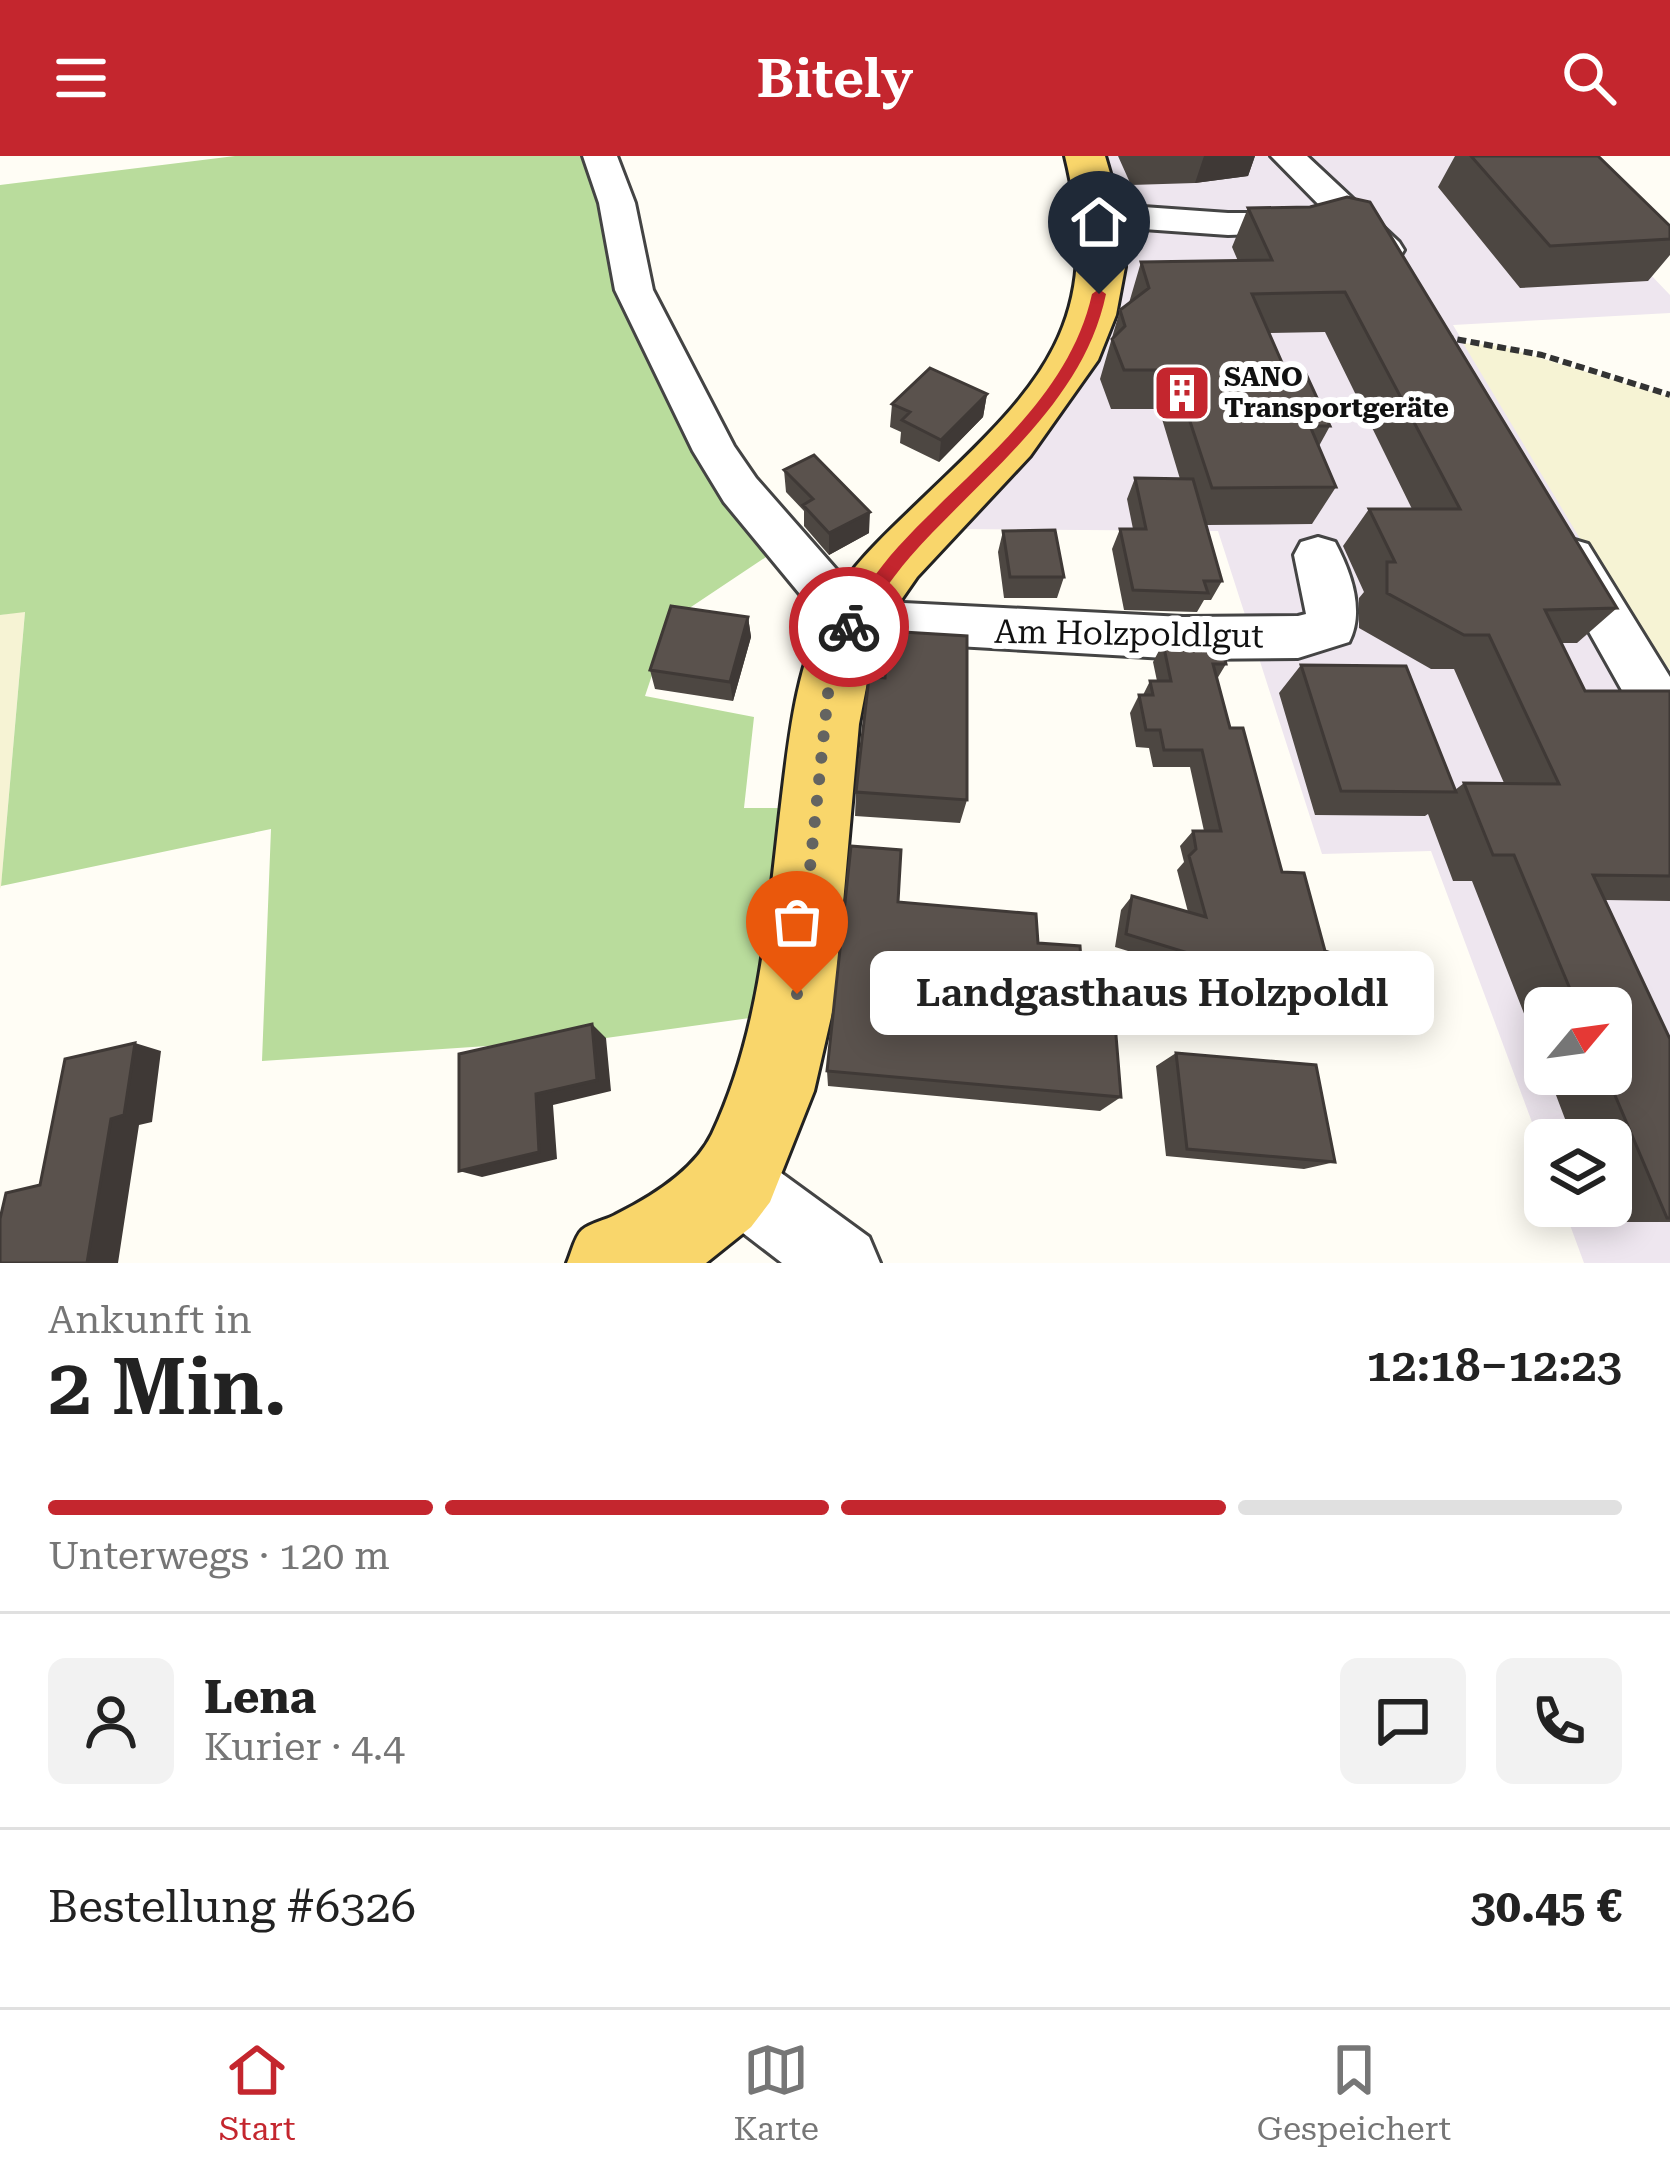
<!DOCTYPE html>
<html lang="de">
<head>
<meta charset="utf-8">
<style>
  body { margin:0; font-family:"Roboto Serif",serif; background:#f2f2f2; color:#222; height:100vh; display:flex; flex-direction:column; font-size:45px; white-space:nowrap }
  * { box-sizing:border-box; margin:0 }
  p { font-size:39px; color:#767676 }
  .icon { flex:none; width:66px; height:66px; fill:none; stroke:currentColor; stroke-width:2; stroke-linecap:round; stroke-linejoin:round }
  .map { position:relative; height:1107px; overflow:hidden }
  .sheet { display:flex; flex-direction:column; background:#fff; flex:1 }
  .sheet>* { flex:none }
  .needle { width:78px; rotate:61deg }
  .tools { position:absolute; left:1524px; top:831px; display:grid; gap:24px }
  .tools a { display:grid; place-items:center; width:108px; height:108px; border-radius:18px; background:#fff; box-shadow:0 6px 30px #0003; font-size:60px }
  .pin { position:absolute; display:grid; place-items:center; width:102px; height:102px; color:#fff; margin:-123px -51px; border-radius:50% 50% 50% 0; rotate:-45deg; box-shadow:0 0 12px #0007 }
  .pin .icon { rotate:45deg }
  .courier { position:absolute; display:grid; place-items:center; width:120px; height:120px; margin:-60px; border:9px solid #c4262e; border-radius:50%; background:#fff; color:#222; box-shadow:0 3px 15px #0007 }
  .bubble { position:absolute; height:84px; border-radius:18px; background:#fff; box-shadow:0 6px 30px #0003; font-size:39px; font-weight:600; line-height:84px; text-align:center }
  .summary em { font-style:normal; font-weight:600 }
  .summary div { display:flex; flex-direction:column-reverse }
  .summary { display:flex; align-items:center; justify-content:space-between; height:204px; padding:0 48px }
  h1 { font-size:78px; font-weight:600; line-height:90px }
  .bar { display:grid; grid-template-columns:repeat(4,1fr); gap:18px 12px; align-content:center; height:144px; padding:0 48px }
  .bar i { height:15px; border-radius:9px; background:#e0e0e0 }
  .bar .current { background:#c4262e }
  .bar p { grid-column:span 4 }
  .line { display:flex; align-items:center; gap:30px; padding:0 48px; border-top:3px solid #e0e0e0 }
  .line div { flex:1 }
  .round { display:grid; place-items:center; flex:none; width:126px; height:126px; border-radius:18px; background:#f2f2f2 }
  header { display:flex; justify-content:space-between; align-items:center; height:156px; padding:0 48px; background:#c4262e; color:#fff; font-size:54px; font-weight:600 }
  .tab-bar { display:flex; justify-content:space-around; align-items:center; height:168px; border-top:3px solid #e0e0e0; background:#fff; font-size:33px; color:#767676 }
  .tab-bar a { display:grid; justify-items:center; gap:6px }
  .tab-bar .current { color:#c4262e }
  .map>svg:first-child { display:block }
  .industrial { fill:#eee6ef; fill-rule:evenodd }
  .farmland { fill:#f6f3d4 }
  .forest { fill:#b9dc9c }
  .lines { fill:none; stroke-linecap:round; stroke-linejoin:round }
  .minor-casing { stroke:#444; stroke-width:6 }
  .major-casing { stroke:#222; stroke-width:6 }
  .path { stroke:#333; stroke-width:6; stroke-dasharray:9 4.5; stroke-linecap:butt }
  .minor { fill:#fff; fill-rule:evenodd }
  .major { fill:#f9d66b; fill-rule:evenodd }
  .wall { fill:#4d4742 }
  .shaded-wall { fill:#3f3936 }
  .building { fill:#5a524d; stroke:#3f3936; stroke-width:3 }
  .route { fill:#c4262e }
  .done { stroke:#646461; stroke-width:12; stroke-dasharray:0 21.6 }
  .labels { text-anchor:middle; stroke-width:12; stroke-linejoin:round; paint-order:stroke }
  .far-poi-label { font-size:27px; font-weight:bold; fill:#111; stroke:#fff; text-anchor:start }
  .street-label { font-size:33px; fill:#111; stroke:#fff }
</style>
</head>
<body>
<header><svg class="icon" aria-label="menu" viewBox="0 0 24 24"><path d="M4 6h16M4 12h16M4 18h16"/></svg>Bitely<svg class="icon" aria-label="search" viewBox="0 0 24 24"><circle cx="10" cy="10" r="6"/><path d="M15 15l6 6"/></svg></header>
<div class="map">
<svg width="1670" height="1107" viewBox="0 0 1670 1107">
  <rect width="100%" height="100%" fill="#fffdf5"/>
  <!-- industrial -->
  <path class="industrial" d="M1097,0H1530L1559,23L1670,139V157L1453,169L1670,532V1107H1584L1563,1050H1611V984H1545V1001L1431,695L1322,698L1218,375L960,373L1053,272L1105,170ZM1545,852H1611V918H1545Z"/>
  <!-- farmland -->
  <path class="farmland" d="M1463,187L1501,190L1670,241V513L1646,493Z
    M25,455L1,730L0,733V459Z"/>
  <!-- forest -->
  <path class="forest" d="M235,0H586L772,397L670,465L645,540L754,561L744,652H790L764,860L606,882L262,905L271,673L1,730L25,456L0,459V29Z"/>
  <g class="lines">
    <defs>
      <path id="minor" d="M583,0H617L635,47L653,134L734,290L756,322L864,445L1183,461L1298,460L1306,458L1294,399L1301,386L1318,381L1335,386C1351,416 1365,455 1349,486L1298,502L1183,503L851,484L833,478L724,346L693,295L615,134L599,47Z
        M1271,0H1307L1399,86L1404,94L1399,102H1373L1331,61L1334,65L1329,73L1316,76L1228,79L1101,70L1088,67L1083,59L1088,51L1101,48L1228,57H1327Z
        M1571,383L1588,388L1670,521V592L1651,586L1547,401L1554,388Z
        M733,989L758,1000L869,1081L880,1107H782L708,1050L697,1025L708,1000Z"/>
      <path id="major" d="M1065,0H1105L1122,58L1125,111L1116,159L1098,204L1030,300L917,421L876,480L859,568L834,848L814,935L770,1046L751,1071L706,1107H567C571,1098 575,1080 582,1074C590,1067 606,1064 615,1059C651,1041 694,1015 712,978C762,872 768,755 782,640C790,574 797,506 830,447C853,407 888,376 921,344C1037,233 1107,171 1065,0Z"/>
    </defs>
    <!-- minor casing -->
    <use href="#minor" class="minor-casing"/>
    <!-- major casing -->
    <use href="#major" class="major-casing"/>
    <!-- path -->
    <path class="path" d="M1444,181L1542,199L1670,239"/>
    <!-- minor -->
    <use href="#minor" class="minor"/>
    <!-- major -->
    <use href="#major" class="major"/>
  </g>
  <!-- wall -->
  <path class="wall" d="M1118,0H1255L1248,20L1195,27L1131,29Z
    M1455,0H1598L1670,70V99L1648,125L1520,132L1438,31Z
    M1310,51L1617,452L1577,487H1561L1585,535H1670V745L1605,744L1670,883V1066H1605L1599,1050H1611V984H1573L1548,918H1611V852H1545V911L1472,725H1453L1428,658L1425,660L1315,659L1279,537L1301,509L1455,634L1464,627H1504L1454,513H1431L1359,472V442L1364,436L1343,390L1369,353H1412L1325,176L1269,177L1287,218L1330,270L1319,290L1336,331L1312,368L1206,369L1222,425L1211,444H1204L1197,456L1124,454L1112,393L1120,373H1133L1127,343L1135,322L1180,323L1159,253H1111L1100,223L1120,154L1129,147L1141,106L1238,105L1232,91L1248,52Z
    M987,238L983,261L939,306L900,287L901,276L890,271L892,248Z
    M784,314L869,377L829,399L804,370V355L786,336Z
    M1003,375L1064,421L1057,442H1004L998,396Z
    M748,461L751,481L733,545L655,533L650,514Z
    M887,475L967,644L960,667L855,660L856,636L884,522Z
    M1163,487L1226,508L1217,523L1230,572L1282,716L1325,795L1396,861L1375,871L1115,791L1121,754L1132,740L1188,756L1177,714L1184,706L1180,690L1193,675H1204L1190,611H1153L1149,592L1136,591L1130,557L1139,539H1143L1150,525H1157L1153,506Z
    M1038,787L1085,864L1121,941L1100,955L828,930L827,915Z
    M1176,897L1335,1006L1304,1013L1166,1000L1156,910Z"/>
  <!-- shaded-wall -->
  <path class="shaded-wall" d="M1204,0H1255L1248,20L1195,27Z
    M987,238L983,261L939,306L941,284Z
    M870,356L869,377L829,399V377Z
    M748,461L751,481L733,545L730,526Z
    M592,868L606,882L611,935L553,949L557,1003L482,1021L459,1015L536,938Z
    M135,887L161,895L152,966L139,969L118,1107H87L111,963Z"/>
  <!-- building -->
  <path class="building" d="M1471,0H1598L1670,70V83L1550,90Z
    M1347,41L1370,46L1617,452L1545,454L1585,535H1670V720L1593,719L1670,883V1062H1667L1606,918H1611V852H1578L1514,699H1493L1464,627L1559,628L1489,479H1464L1387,437V406H1395L1369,353H1460L1345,136L1252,138L1287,218H1306L1330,270H1310L1336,331L1212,332L1173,214H1124L1112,183L1125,170L1120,154L1149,132L1141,106L1272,104L1248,52L1310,51Z
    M930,212L987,238L941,284L902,264L910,256L892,248Z
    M814,299L870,356L829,377L803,349L813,343L784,314Z
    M1135,322L1193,323L1222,425H1204L1208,437L1133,434L1120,373H1146Z
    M1055,374L1064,421H1010L1003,375Z
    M671,450L748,461L730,526L650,514Z
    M887,475L967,480V644L856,636L869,521L885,522Z
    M1163,487L1221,488L1226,508H1213L1230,572H1243L1282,716L1304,717L1325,795L1396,819V861L1126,778L1132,740L1206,761L1189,700L1196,693L1193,675H1221L1202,594H1164L1160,574H1146L1139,539H1153L1150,525H1171Z
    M1301,509L1406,510L1456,636L1341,635Z
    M851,690L901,694L898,746L1036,758L1038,787L1080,790L1085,864L1115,867L1121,941L827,915Z
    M592,868L597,924L536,938L539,996L459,1015V898Z
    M135,887L124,959L111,963L87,1107H0V1063L6,1037L40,1029L65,903Z
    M1176,897L1316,909L1335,1006L1187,993Z"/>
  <!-- route -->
  <path class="route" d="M1099,133L1106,138C1083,249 981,320 910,401C890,424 873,451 855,476H842V465C860,441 877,414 898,391C969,313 1068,246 1092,138Z"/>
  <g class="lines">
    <!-- done -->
    <path class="done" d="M797,838L830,518L849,471"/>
  </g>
  <!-- icons -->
  <defs>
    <symbol id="building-square" viewBox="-11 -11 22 22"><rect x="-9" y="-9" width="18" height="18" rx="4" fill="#c4262e" stroke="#fff"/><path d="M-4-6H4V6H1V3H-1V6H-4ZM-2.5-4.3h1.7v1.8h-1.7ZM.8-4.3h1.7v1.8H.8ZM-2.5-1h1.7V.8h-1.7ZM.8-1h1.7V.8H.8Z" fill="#fff"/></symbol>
  </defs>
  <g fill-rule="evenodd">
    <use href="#building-square" x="1149" y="204" width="66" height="66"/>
  </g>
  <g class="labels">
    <!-- far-poi labels -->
    <g class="far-poi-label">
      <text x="1224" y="230">SANO<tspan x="1224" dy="31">Transportgeräte</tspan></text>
    </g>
    <!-- street labels -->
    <g class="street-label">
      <text transform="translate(1129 477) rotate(1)" y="12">Am Holzpoldlgut</text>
    </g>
  </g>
</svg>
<div class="tools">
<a><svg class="needle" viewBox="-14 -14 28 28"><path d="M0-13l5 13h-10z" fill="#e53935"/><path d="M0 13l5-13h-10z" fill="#767676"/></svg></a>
<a><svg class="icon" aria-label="layers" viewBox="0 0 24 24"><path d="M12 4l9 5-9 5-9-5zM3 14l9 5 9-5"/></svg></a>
</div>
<div class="pin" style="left:797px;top:838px;background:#ea580c"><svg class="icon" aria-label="bag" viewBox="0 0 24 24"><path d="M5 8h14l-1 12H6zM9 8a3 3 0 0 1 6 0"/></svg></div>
<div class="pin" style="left:1099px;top:138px;background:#1f2937"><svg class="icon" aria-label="home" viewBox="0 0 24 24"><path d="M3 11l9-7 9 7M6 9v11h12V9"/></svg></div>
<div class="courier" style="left:849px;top:471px"><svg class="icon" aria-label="bike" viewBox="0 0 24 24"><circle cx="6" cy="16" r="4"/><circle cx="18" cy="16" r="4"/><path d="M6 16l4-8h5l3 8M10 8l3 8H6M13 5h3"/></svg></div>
<div class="bubble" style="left:870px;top:795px;width:564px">Landgasthaus Holzpoldl</div>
</div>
<section class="sheet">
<div class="summary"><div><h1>2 Min.</h1><p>Ankunft in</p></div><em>12:18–12:23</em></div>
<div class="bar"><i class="current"></i><i class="current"></i><i class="current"></i><i></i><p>Unterwegs · 120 m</p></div>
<div class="line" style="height:216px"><a class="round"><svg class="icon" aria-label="person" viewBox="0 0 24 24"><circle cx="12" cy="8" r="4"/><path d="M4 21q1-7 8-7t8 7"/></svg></a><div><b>Lena</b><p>Kurier · 4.4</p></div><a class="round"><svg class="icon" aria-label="chat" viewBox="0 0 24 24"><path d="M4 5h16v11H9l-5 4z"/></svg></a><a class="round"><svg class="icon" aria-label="phone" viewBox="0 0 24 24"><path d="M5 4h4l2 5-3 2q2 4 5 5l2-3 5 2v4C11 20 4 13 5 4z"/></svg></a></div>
<div class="line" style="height:156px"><div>Bestellung #6326</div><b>30.45 €</b></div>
</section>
<nav class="tab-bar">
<a class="current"><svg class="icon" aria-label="home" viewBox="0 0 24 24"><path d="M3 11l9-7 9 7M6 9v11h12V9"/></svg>Start</a>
<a><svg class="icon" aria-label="map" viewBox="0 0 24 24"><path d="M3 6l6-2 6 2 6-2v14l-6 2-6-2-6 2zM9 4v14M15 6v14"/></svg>Karte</a>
<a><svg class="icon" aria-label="saved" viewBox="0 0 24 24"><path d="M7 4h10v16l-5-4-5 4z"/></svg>Gespeichert</a>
</nav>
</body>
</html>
